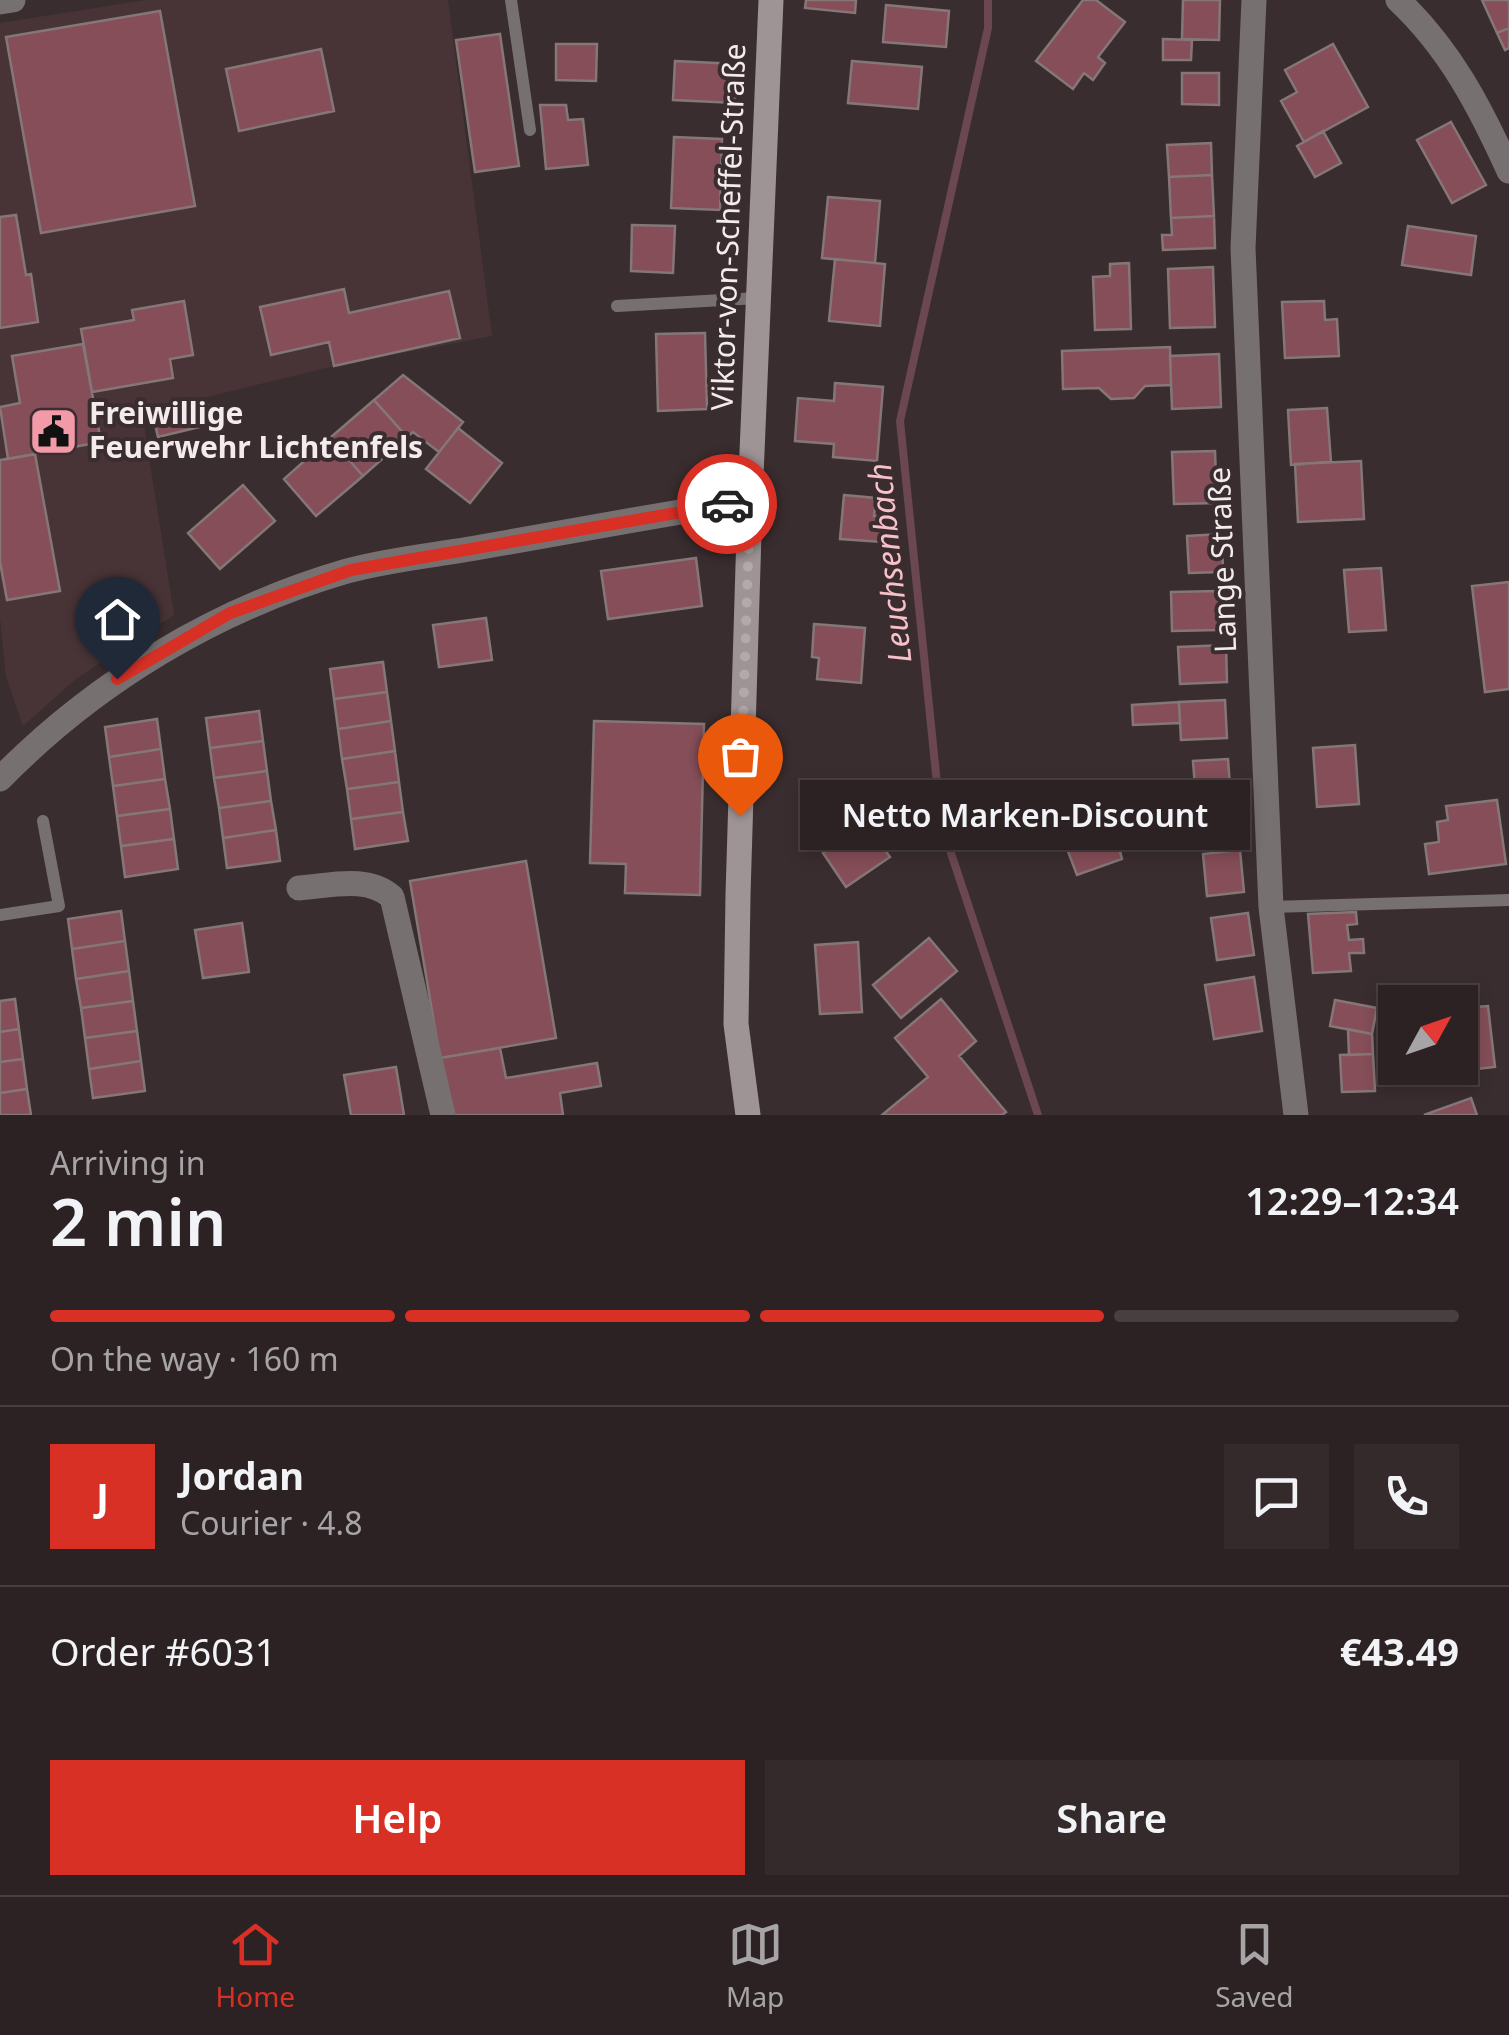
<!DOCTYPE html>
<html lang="en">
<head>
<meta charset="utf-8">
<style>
  body { margin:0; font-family:"Noto Sans",sans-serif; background:#342a2b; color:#f1f3f6; height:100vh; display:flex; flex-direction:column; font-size:38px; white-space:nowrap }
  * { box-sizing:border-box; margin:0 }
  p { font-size:32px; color:#a6a4a6 }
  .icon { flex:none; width:55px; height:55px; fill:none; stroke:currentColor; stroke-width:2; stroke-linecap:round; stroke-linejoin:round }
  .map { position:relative; height:1115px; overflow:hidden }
  .side { display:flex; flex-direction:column; background:#2c2223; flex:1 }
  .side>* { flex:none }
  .needle { width:65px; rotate:50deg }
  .tools { position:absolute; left:1378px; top:985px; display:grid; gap:20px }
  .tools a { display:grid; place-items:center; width:100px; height:100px; border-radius:0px; background:#2c2223; box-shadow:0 5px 15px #0003,0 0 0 2px #483f41; font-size:50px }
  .pin { position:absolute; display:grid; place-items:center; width:85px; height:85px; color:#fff; margin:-102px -42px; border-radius:50% 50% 50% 0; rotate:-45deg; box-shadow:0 0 10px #0007 }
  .pin .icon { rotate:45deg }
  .courier { position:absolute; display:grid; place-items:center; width:100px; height:100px; margin:-50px; border:8px solid #d93025; border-radius:50%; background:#fff; color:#222; box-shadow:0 2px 12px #0007 }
  .bubble { position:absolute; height:70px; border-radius:0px; background:#2c2223; box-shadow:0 5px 15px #0003,0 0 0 2px #483f41; font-size:32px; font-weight:600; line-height:70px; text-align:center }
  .head em { font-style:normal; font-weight:600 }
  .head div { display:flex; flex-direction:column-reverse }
  .head { display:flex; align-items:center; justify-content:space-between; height:170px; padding:0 50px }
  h1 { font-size:65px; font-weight:600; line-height:75px }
  .bar { display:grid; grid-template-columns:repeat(4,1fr); gap:15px 10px; align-content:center; height:120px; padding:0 50px }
  .bar i { height:12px; border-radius:8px; background:#483f41 }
  .bar .current { background:#d93025 }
  .bar p { grid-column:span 4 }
  .line { display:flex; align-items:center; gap:25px; padding:0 50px; border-top:2px solid #483f41 }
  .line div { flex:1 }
  .round { display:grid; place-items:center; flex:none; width:105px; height:105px; border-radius:0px; background:#342a2b }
  .cta { display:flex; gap:20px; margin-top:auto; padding:20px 50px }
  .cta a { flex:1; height:115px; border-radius:0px; background:#d93025; color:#fff; font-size:40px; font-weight:600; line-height:115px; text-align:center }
  .cta a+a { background:#342a2b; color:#f1f3f6 }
  .tab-bar { display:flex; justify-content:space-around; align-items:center; height:140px; border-top:2px solid #483f41; background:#2c2223; font-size:28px; color:#a6a4a6 }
  .tab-bar a { display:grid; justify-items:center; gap:5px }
  .tab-bar .current { color:#d93025 }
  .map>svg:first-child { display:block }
  .built { fill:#483437 }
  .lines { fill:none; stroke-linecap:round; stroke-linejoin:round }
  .stream { stroke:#6a4751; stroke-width:8 }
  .building { fill:#854e58; stroke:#857678; stroke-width:2.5 }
  .lane { stroke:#777071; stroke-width:12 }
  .street { stroke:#777071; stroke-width:25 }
  .secondary { stroke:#9e9395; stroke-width:25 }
  .done { stroke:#b3a8aa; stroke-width:10; stroke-dasharray:0 18 }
  .route { stroke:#d93025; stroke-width:12 }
  .labels { text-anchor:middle; stroke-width:8; stroke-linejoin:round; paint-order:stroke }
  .street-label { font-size:30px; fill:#f4ebec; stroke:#3a2d2f }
  .poi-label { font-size:30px; font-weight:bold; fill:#f4ebec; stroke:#3a2d2f; text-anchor:start }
  .water-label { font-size:32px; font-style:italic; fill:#f8c1c9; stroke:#3a2d2f }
</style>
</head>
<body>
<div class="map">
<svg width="1509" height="1115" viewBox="0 0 1509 1115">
  <rect width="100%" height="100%" fill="#3a2d2f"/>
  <!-- built -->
  <path class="built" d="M146,0H448L492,336L334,366L142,413L174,615L77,678L23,726L6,677L0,618V23Z"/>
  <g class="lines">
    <!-- stream -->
    <path class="stream" d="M988,0V28L900,421L941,823L1038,1115"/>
  </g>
  <!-- building -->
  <path class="building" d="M806,0H856L855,13L805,8Z
    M1083,0H1096L1125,22L1098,57L1105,63L1093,80L1084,73L1073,89L1036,61Z
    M1183,0H1220L1219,40L1182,39Z
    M1482,0H1509V28L1497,33Z
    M886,5L949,11L946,47L883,42Z
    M160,11L195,206L41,233L6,37Z
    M1509,28V48L1505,50L1497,33Z
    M500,34L519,166L475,172L456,40Z
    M1163,39L1192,40L1191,60H1163Z
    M556,44H597L596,81L556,80Z
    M1333,44L1368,107L1304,142L1281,101L1297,92L1285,70Z
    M321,49L334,111L239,131L226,69Z
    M675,61L737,64L735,103L673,100Z
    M852,61L922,67L918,109L848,103Z
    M1182,73H1219V105L1182,104Z
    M540,105H566L568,120L583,119L588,165L546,169Z
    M1451,122L1486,185L1452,203L1417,140Z
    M1323,131L1341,163L1315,177L1297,146Z
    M674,137L722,139L720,210L671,208Z
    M1211,143L1212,175L1169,177L1167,145Z
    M1212,175L1214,216L1171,218L1169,177Z
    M828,197L880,201L875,263L822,258Z
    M16,215L26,275L31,274L38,322L0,328V217Z
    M1214,216L1215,248L1163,250L1162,235H1172L1171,218Z
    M632,225L675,226L673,273L631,271Z
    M1408,226L1476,236L1471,275L1402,265Z
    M835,259L885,264L880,326L829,321Z
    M1129,263L1131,329L1095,330L1093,277L1110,276V264Z
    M1213,267L1215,327L1170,328L1168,269Z
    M344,289L349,313L449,291L460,338L334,366L329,342L271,355L260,307Z
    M184,301L193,355L170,359L173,378L92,392L81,329L134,320L132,310Z
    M1324,301L1325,320L1337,319L1339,356L1285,358L1282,302Z
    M705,333L707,409L658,411L656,334Z
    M83,344L101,442L8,459L0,407L20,403L12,356Z
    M1170,347L1171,385L1145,386L1134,398L1111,399L1099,388L1063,389L1062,351Z
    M1219,354L1221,407L1172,409L1170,356Z
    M403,375L463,422L439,452L413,432L407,437L374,400Z
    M835,383L883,387L877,461L833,457L834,444L795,441L798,398L834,401Z
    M374,400L407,437L363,476L330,438Z
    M212,405L216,423L158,437L154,420Z
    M1327,408L1331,462L1291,465L1288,410Z
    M458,428L502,463L470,503L426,469Z
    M330,438L363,476L316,516L284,479Z
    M1215,451L1217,503L1174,504L1172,452Z
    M35,454L60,591L7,600L0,562V460Z
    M1361,461L1364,519L1298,522L1295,464Z
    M243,485L275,521L220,569L188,533Z
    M844,495L876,498L874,516H883L882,542L840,539Z
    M1222,534L1223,572L1189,573L1187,536Z
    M696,558L702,606L608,619L601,571Z
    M1381,568L1386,630L1349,632L1344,570Z
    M1509,582V689L1485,692L1472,586Z
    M1218,591L1219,630L1172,631L1171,592Z
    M486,618L492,660L439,667L433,625Z
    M814,624L865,628L861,683L817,679L819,658L812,657Z
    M1226,645L1227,682L1180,684L1178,647Z
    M383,662L387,692L334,699L330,669Z
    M387,692L391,721L338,729L334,699Z
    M1225,700L1227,738L1181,740L1179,702Z
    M1179,702L1180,723L1133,725L1132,705Z
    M259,711L263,741L210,748L206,718Z
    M157,719L161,749L109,757L105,727Z
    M391,721L395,751L342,759L338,729Z
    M594,721L704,724L700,895L625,893L626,864L590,863Z
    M263,741L267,771L214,778L210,748Z
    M1355,745L1359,804L1317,807L1313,748Z
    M161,749L165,779L113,786L109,757Z
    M395,751L399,782L347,789L342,759Z
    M1228,759L1231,799L1196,801L1193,761Z
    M267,771L271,801L219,808L214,778Z
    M165,779L170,809L117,816L113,786Z
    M399,782L403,812L351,819L347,789Z
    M879,788V842L890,857L846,887L823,853L845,838L844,789Z
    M1105,792L1122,859L1077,875L1064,841L1079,836L1070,797Z
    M1231,799L1232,819L1187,822L1186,801Z
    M1497,800L1506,864L1429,874L1425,844L1439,842L1437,822L1448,820L1446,806Z
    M271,801L276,830L223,838L219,808Z
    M170,809L174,839L121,846L117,816Z
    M403,812L408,841L355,849L351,819Z
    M276,830L280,861L227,868L223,838Z
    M174,839L178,869L125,877L121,846Z
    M1240,850L1244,892L1207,896L1203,854Z
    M526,861L556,1038L440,1058L410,881Z
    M121,911L125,941L72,949L68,919Z
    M1356,912L1357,924L1347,925L1349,940L1363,939L1364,953H1349L1351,971L1313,973L1308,914Z
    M1248,913L1254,955L1217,960L1211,918Z
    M242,923L249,972L203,978L195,930Z
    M929,938L957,971L901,1018L873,985Z
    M125,941L129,971L76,979L72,949Z
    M858,942L862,1012L820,1014L815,945Z
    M129,971L133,1001L81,1008L76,979Z
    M1254,977L1262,1031L1214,1039L1205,985Z
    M15,999L19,1029L0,1032V1001Z
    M941,999L976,1041L959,1056L1006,1112L1002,1115H882L928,1077L895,1038Z
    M1335,1000L1377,1008L1372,1034L1330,1026Z
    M133,1001L137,1031L85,1038L81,1008Z
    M1488,1006L1495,1067L1458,1071L1460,1008Z
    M19,1029L23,1059L0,1062V1032Z
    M1348,1029L1372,1034L1373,1054L1349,1055Z
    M137,1031L141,1061L89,1069L85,1038Z
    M500,1048L506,1078L597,1063L601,1086L560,1093L563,1115H450L440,1058Z
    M1373,1054L1375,1091L1342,1092L1340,1055Z
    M23,1059L27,1089L0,1093V1062Z
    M141,1061L145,1091L93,1098L89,1069Z
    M396,1067L404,1115H351L344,1075Z
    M27,1089L31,1115H0V1093Z
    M1471,1098L1477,1115H1424Z"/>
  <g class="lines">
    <!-- lane -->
    <path class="lane" d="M511,0L530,130
      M617,306L758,298
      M1271,907L1509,900
      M0,915L59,906L43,821"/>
    <!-- street -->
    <path class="street" d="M1254,0L1243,248L1271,907L1296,1115
      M1398,0C1450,49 1480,107 1509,171
      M0,2L13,0
      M0,779C95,682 216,609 347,571C390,559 437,555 481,547C571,531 660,515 750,500
      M299,888C330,886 367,875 392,897L443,1115"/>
    <!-- secondary -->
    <path class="secondary" d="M748,1115L736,1024L738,895L750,500L771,0"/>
  </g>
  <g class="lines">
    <!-- done -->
    <path class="done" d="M727,504L750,500L740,816"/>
    <!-- route -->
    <path class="route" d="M117,679L230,613L351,570L727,504"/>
  </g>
  <!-- icons -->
  <defs>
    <symbol id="civic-square" viewBox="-11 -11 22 22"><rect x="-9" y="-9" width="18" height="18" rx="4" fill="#f39aa9" stroke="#3a2d2f"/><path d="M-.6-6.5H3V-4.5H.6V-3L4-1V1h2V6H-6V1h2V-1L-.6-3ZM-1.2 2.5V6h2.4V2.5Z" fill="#111"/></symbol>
  </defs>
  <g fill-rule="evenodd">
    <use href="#civic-square" x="26" y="404" width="55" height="55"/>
  </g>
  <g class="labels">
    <!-- street labels -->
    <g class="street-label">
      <text transform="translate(729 227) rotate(-88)" y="10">Viktor-von-Scheffel-Straße</text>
      <text transform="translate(1223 560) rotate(-92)" y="10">Lange Straße</text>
    </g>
    <!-- poi labels -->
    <g class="poi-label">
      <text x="89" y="424">Freiwillige<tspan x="89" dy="34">Feuerwehr Lichtenfels</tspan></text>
    </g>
    <!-- water labels -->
    <g class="water-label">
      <text transform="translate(890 563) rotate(-96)" y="11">Leuchsenbach</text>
    </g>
  </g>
</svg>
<div class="tools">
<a><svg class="needle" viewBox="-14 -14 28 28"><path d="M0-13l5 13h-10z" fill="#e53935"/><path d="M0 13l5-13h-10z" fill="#a6a4a6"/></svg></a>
</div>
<div class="pin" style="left:740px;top:816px;background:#ea580c"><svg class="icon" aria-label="bag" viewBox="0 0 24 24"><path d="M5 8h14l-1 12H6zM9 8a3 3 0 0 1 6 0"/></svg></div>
<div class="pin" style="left:117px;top:679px;background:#1f2937"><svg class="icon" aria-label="home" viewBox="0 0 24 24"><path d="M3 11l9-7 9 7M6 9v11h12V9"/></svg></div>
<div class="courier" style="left:727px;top:504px"><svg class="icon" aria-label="car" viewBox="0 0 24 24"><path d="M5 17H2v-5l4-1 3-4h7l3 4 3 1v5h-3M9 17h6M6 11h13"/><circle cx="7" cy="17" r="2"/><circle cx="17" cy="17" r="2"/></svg></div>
<div class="bubble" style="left:800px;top:780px;width:450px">Netto Marken-Discount</div>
</div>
<section class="side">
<div class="head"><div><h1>2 min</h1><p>Arriving in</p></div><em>12:29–12:34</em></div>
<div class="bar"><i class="current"></i><i class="current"></i><i class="current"></i><i></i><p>On the way · 160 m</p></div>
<div class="line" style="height:180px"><b class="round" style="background:#d93025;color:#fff">J</b><div><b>Jordan</b><p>Courier · 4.8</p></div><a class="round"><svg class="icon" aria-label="chat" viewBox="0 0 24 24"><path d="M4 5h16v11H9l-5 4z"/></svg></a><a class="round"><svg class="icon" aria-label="phone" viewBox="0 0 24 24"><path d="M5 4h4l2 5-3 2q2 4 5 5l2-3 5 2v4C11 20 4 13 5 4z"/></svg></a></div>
<div class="line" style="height:130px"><div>Order #6031</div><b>€43.49</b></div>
<div class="cta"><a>Help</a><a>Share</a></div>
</section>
<nav class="tab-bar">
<a class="current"><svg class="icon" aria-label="home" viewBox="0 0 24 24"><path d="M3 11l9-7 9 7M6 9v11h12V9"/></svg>Home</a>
<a><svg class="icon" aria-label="map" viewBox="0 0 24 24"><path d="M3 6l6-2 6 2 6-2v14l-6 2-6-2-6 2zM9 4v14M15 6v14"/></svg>Map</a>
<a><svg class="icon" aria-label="saved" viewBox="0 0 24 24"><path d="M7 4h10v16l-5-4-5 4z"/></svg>Saved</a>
</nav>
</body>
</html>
